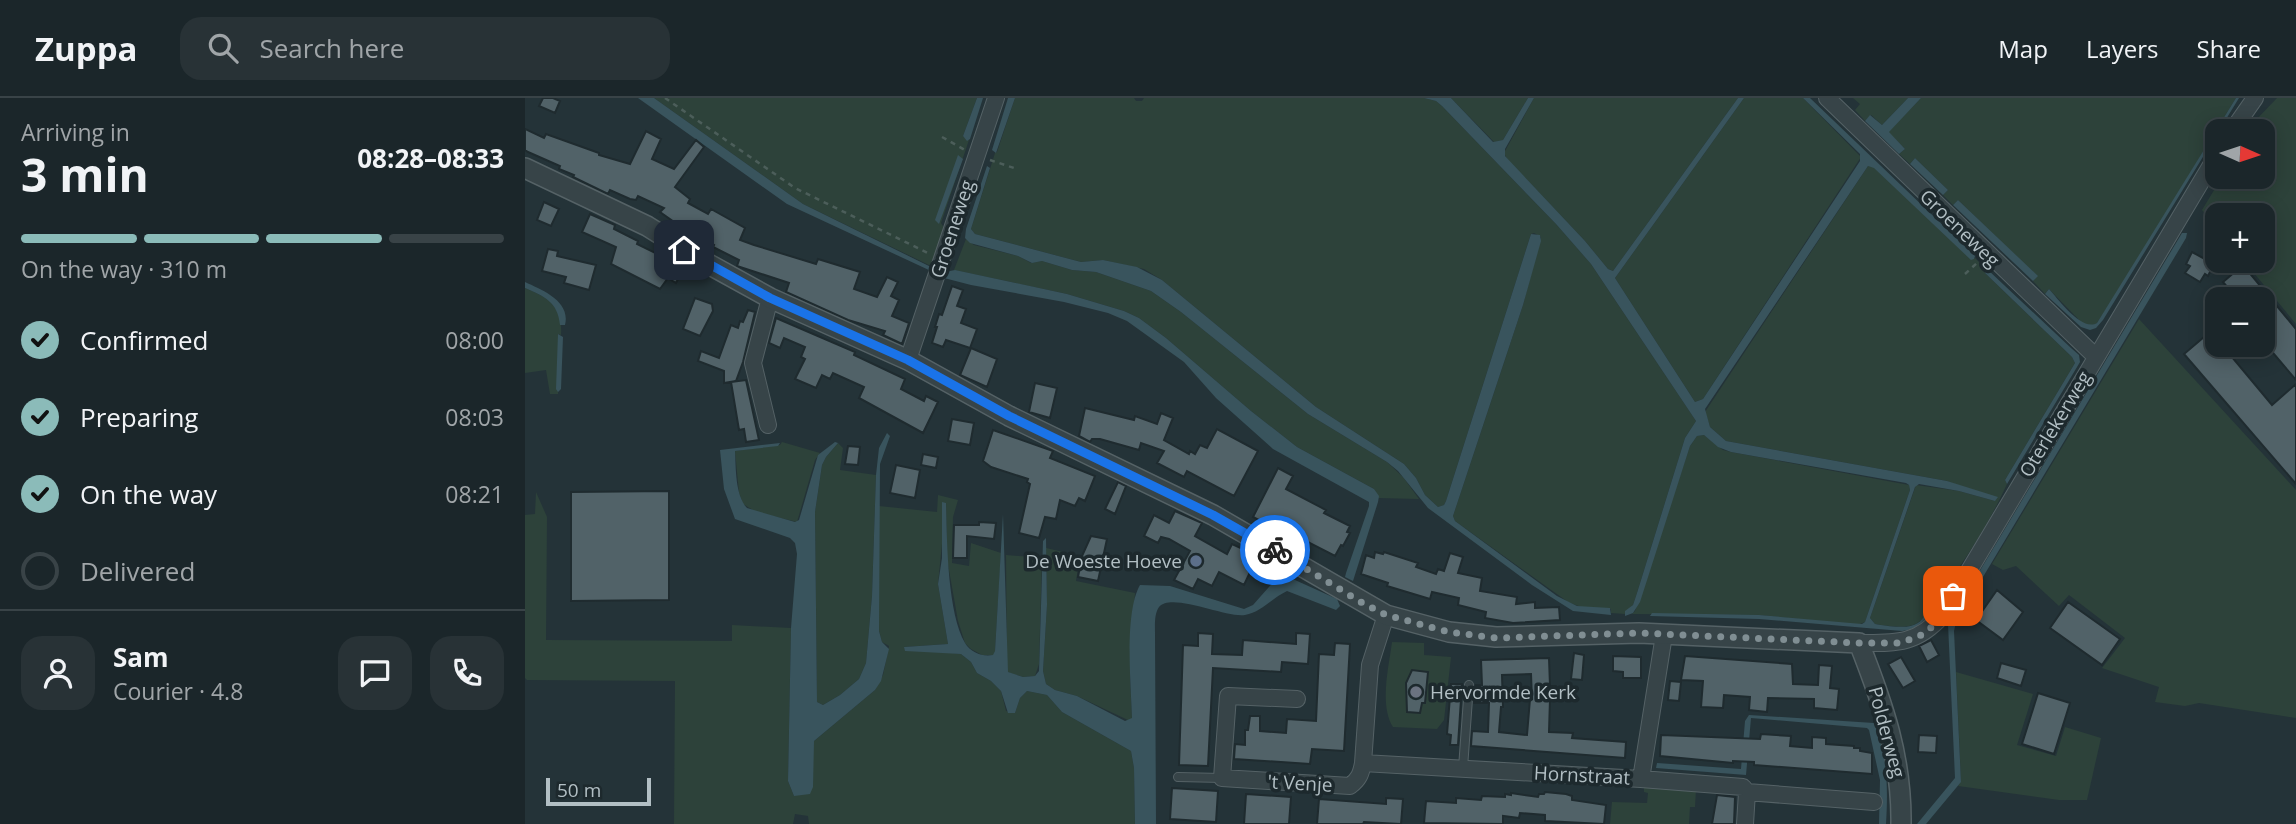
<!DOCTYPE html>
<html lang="en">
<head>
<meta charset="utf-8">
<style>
  body { margin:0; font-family:"Open Sans",sans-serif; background:#283236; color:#f1f3f6; height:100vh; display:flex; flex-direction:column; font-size:26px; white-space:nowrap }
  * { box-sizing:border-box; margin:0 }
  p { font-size:23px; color:#a0a5a8 }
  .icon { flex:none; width:38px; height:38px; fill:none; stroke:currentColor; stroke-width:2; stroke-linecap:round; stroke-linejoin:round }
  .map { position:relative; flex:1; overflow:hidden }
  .drawer { display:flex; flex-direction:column; background:#1b262a; width:525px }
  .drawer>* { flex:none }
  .needle { width:46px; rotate:93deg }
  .buttons { position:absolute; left:1680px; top:21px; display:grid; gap:14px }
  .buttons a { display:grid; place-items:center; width:70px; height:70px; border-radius:14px; background:#1b262a; box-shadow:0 4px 18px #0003,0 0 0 2px #394347; font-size:35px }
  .scale { position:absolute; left:21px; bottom:18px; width:105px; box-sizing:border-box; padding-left:7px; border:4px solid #b2bfc4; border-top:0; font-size:19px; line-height:24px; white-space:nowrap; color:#b2bfc4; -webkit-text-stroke:5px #1d292d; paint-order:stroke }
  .pin { position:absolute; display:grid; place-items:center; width:60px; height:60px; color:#fff; margin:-30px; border-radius:14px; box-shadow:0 4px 10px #0006 }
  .courier { position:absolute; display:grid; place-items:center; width:70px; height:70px; margin:-35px; border:5px solid #1a73e8; border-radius:50%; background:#fff; color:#222; box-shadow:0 2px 9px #0007 }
  .head em { font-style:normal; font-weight:700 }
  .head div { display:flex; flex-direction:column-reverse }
  .head { display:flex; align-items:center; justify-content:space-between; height:119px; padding:0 21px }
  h1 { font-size:46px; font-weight:700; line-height:52px }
  .bar { display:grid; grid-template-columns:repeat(4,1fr); gap:10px 7px; align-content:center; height:84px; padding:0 21px }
  .bar i { height:9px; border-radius:5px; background:#394347 }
  .bar .current { background:#8bbbb9 }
  .bar p { grid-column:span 4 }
  .line { display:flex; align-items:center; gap:18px; padding:0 21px; border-top:2px solid #394347 }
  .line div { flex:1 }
  .round { display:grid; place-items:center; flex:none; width:74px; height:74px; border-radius:21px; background:#283236 }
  ol { padding:0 21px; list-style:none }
  li { display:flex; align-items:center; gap:21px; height:77px }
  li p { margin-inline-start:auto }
  li .icon { padding:7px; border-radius:50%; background:#8bbbb9; color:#111; stroke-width:4 }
  li:last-child { color:#a0a5a8 }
  li i { width:38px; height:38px; border:4px solid #394347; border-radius:50% }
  header { display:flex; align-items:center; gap:42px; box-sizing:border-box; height:98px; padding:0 35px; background:#1b262a; border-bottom:2px solid #394347 }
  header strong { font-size:33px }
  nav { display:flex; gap:38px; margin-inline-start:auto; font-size:24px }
  .search { width:490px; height:63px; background:#283236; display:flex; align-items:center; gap:18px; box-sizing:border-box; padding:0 24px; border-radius:21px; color:#a0a5a8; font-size:26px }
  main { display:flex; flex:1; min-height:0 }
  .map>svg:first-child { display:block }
  .green { fill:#2d423a }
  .water { fill:#39545d }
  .building { fill:#516268; stroke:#1f2b2f; stroke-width:2; fill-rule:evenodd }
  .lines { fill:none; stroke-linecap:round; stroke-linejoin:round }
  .service-casing { stroke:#556266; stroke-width:10 }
  .minor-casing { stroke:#556266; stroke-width:18 }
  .tertiary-casing { stroke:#556266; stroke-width:22 }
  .path { stroke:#4c5e5a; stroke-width:2.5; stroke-dasharray:5 5; stroke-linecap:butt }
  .service { stroke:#374448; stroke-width:8 }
  .minor { stroke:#374448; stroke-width:16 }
  .tertiary { stroke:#374448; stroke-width:19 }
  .done { stroke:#808e93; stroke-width:7; stroke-dasharray:0 12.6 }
  .route { stroke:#1a73e8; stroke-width:9 }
  .service-dot { fill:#5c6f8a; stroke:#1d292d; stroke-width:2.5 }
  .worship-dot { fill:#6b7280; stroke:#1d292d; stroke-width:2.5 }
  .labels { text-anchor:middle; stroke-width:7; stroke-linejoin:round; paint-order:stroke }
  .street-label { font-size:19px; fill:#b2bfc4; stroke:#1d292d }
  .poi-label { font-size:19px; fill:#b2bfc4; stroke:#1d292d; text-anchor:end }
</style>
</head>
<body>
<header>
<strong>Zuppa</strong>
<div class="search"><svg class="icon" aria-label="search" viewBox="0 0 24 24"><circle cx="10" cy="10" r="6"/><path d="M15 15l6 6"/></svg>Search here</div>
<nav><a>Map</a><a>Layers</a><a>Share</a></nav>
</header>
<main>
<section class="drawer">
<div class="head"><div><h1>3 min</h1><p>Arriving in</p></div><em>08:28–08:33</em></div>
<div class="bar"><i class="current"></i><i class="current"></i><i class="current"></i><i></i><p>On the way · 310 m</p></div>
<ol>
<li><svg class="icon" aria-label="check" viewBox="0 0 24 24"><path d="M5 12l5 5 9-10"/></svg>Confirmed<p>08:00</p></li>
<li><svg class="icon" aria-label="check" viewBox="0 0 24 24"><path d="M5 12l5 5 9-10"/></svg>Preparing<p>08:03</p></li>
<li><svg class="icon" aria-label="check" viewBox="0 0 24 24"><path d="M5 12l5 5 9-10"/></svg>On the way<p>08:21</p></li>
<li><i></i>Delivered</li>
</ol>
<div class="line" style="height:126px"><a class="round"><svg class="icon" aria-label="person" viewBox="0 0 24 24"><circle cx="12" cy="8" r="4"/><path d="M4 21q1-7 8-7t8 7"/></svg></a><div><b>Sam</b><p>Courier · 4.8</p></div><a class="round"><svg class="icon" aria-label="chat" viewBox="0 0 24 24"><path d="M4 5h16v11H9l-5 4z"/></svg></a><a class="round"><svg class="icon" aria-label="phone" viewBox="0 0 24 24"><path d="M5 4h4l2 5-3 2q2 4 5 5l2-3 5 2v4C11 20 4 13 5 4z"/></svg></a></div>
</section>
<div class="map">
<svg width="1771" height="726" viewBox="0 0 1771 726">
  <rect width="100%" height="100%" fill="#243338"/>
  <!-- green -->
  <path class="green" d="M129,0H452L438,38L444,42L416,125L421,133L408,169L278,106Z
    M490,0H609L611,3H617L619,0H899L911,3L917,8L1031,126L1066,166L1171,323L1160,340L1112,495L1108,507L1100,516L1086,515V511L1056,509L1043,504L930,423L928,418L998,207L1016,139L1009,135L1006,136L921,403L919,407L913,409L900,397L891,380L879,366L791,309L637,182L619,171L578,162L556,164L450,136L446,131L470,55L472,54Z
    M926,0H1003L978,42L969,44Z
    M1009,0H1213L1088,173L1083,171L1060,143L982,61L979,55Z
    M1219,0H1278L1336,59L1178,301L1170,304L1090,180Z
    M1328,0H1383L1357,27L1346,17L1340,23L1330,12L1335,6Z
    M1396,0H1711L1591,197L1572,225L1568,228L1559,227L1524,191L1520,196L1508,183L1512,178L1433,102L1428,107L1418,97L1423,92L1390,60L1385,66L1374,56L1380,51L1363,34Z
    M1752,0H1771V226L1719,163H1738V117H1692V130L1677,112L1697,79H1738V33H1724L1730,23Z
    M1343,68L1349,69L1446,161L1450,160L1461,171L1460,175L1547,259L1550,265L1480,382L1482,386C1467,419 1446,454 1424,483L1421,482C1396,522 1403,535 1350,526L1345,520L1391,387L1434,393L1470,403L1422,383L1201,343L1185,329L1180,314Z
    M441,141L449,147L493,158L506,165L517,163L547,172L571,174L626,193L656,214L783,316L862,364L878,379L894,401L853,400L849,391L772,349L726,313L641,240L614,220L599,213L542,196L429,172Z
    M0,190C24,200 38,208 36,237L33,236V296H25L21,272L0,275Z
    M1614,221L1771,392V620L1674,605L1660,608L1630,604L1634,589L1577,570L1600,540L1544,497L1534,508L1491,468L1478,472L1467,466Z
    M1179,337L1198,352L1206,354L1384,387L1385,392L1340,524L1335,526H1323L1234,517L1107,516L1110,513L1165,348L1172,338Z
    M257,344L295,355L290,362L272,424L231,414L218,406L214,395L210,353L255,347Z
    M313,345L318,350L315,372L351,377L347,498L341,565L334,581L315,597L298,607L292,604L290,414L297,367L301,359Z
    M11,394L22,419L21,542L207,543V527L266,530L263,683L269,698L289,643L350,592L358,577L364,548L357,544L354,533V408L412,414L413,397L433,402L428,419L427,465L444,468L446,445L476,455L470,553L469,557H457L446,551L440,545L433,523L422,461L421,406L413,486L423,546L379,549L436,556L446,564L452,575L466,583L476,593L481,613L490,615L495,600L502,593L522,597L537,614L606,653L609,670L610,726H284L283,718L270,716L268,726H149L150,583L2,582L0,580V417L10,416Z
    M521,450L555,458L551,483L610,495L605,579L607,620L605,623L552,598L530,592L521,586L518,573L522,507Z
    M481,457L517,460L514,566L510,578L498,579L482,574Z
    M867,544L899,545V557L926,559L919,622L912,631L868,629C854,607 864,568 867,544Z
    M1431,574L1508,596L1492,647L1531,658L1540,629L1576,640L1562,702H1534L1433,688L1436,683Z
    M1119,687L1171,691L1170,709H1165L1164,726H1085L1087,704L1122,705L1123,695L1119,694Z"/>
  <!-- water -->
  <path class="water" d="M113,0H129L278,106L408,170L406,173L262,106Z
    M452,0H458L445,41L442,43L438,38Z
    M483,0H490L471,55L467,52Z
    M899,0H926L968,44L978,42L1003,0H1009L980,51V58L1060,143L1083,171L1088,173L1213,0H1219L1090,180L1170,304L1178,301L1335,63V56L1278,0H1285L1450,158L1449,161L1446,162L1349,70L1343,68L1180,311L1185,329L1201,343L1422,383L1473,399L1470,403L1434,393L1394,386L1390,389L1345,520L1350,526C1413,537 1390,515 1423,481L1424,485C1412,505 1402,530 1377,533L1234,521L1125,518L1127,515L1234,517L1337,526L1340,524L1385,392L1384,387L1381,385L1206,354L1193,349L1179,337L1172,338L1165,348L1115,504L1108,515L1100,518V513L1108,507L1112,495L1160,340L1171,323L1066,166L1031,126L917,8L911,3Z
    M1383,0H1396L1364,34L1380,51L1374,56L1340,23L1345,17L1357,27Z
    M1711,0H1714L1578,222L1571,230L1565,232L1556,229L1520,196L1524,191C1534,202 1557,234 1572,225Z
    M433,57L438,61L414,126L410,122Z
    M1390,60L1423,92L1418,97L1385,66Z
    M462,68L465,70L446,131L450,136L556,164L578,162L612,169L637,182L791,309L879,366L891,380L900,397L913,409L919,407L921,403L1006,136L1015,137L1016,143L998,207L928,418L930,423L1032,498L1052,508L1085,510L1086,517L1048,513L1007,487L903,410L873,373L862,364L783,316L656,214L626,193L571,174L547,172L517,163L507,165L493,158L445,145L440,140L441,131Z
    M1433,102L1513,178L1508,183L1428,107Z
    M1657,135H1662L1661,140L1431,524L1429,533L1436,684L1401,726H1392L1430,680L1423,526Z
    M1462,171L1546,250L1554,257L1555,264L1482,386L1480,382L1550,265L1547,259L1460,175Z
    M430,172L542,196L599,213L614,220L641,240L726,313L772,349L849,391L854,398L853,404L828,483L820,479L821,475L844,408V404L748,351L691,300L659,264L602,223L583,215L539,204L446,187L419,180L420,174Z
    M0,184C17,192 46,203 40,227H35C33,204 19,198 0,190Z
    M33,236L38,239L36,291L33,294L31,291Z
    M362,335L365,338L355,366L354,533L357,544L364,551L356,583L350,592L289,643L288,689L285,696L269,698L263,683L266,530L272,456L270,445L265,440L210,421L199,391L195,352L255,345L253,348L210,353C211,370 210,397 222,410L270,424L274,422L293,357L310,344L313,345L301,359L297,367L290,414L292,604L298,607L315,597L334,581L341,565L347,498L351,377L354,350Z
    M417,404L421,405C422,441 422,514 440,545C446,555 458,559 468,557L470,553L478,416L483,574L498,579L510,578L514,573L518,443L521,440L522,507L518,573L521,586L530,592L552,598L600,623L607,620C606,587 599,515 615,487L645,488L719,511L728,507L751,481L756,479L770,482L812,501L815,508L811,512L762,493C747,500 737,514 720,517C700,520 647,494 634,509C629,516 630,528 630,536L631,726H610L609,670L606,653L537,614L522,597L502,593L495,600L490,615H483L476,593L466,583L452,575L446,564L436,556L380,553L379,549L423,546L413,486L417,460Z
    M1224,617L1349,625C1363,655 1363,694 1361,726H1354L1355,682L1344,632L1342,630L1226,620L1221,677L1131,670L1132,665L1216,671L1220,623Z"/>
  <!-- building -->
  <path class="building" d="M18,0H28L35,3L30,15L14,8Z
    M0,31L19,40L21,36L74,55V57L105,66L121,33L136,41L127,61L149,71L171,42L179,49L150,89L165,101L163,105L183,116L186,111L220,130L215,142L229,147L291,166L293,161L335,174L329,191L352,199L362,179L373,184L366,198L374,202L367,218L384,225L377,246L358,237L360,233L323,222L261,194L264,185L212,168L214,162L188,149L189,147L167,135L161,138L157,135L159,131L135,114L139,110L113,98L111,102L105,101L85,92L83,96L48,79L49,77L34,71L35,68L3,54L0,52Z
    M19,104L34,111L26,128L12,122Z
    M65,116L90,127L89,131L113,143L112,146L159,169L151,185L143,180L135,191L86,166L91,149L57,134Z
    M23,151L33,153L32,158L71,167L64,192L39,185L41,179L17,173Z
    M1667,154L1689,166L1683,178L1680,176L1675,184L1660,175L1665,168L1661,166Z
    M1718,167L1771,231V282L1743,249L1738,253V201H1712L1698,184Z
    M427,188L438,192L432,208L441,211L436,225L452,231L445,250L421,242L418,249L407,245L412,229H410L414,216L417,217Z
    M170,200L187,206L188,213L175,238L158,231Z
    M223,212L230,214L218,264L211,283L199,285V273L173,263L176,253L194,260L206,227L213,230L215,223L218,224Z
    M251,220L330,254L329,257L380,281L376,291L399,303L401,298L413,304L398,335L334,300L339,289L308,275L305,281L297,277L291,290L270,281L280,261L276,259L280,249L259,240L255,250L244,245Z
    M1686,233L1692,241V247H1697L1747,307L1771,286V386L1659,256Z
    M446,250L472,261L462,289L435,277Z
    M221,282L234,342L221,344L219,331L214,332L206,284Z
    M510,285L532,290L525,320L504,314Z
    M560,310L609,322L610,318L632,326L636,315L648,320L639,342L664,356L665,353L670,356L675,347L682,350L692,331L733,353L709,398L662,373L659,379L632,365L639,353L616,345L614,352L575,341H567L565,344L554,338Z
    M427,321L449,325L445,347L423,343Z
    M468,332L528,353L525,360L570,378L560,403L554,400L550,408L535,402L531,421L520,419L514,440L494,435L505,386L502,384L503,381L466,369L458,363Z
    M323,348L335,349L333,367L320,366Z
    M398,356L413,359L411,370L396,367Z
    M371,367L395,372L390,400L365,395Z
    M753,370L768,378L761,391L801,412L799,415L825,428L822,434L825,435L818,448L816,447L810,458L744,424L743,427L728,419Z
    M593,384L601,388L590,416L580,411Z
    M144,393V502L46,503V394Z
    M650,413L677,425L670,438L702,456L707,446L742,462L736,475L727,470L719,487L694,474L687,488L673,481L668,491L649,482L665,453L644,441L636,439L633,445L619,438L629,417L644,425Z
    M454,424L471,425L469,441L442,438V460H428L429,427H454Z
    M566,438L582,441L573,483L553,479L557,458Z
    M850,454L858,456L859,454L893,465L891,469L911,476L913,471L919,473L925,455L938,459L933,475L957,480L955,493L992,499L991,506L1010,504V510L1034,509L1035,522L988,525L960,520L961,514L933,507L934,500L907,494L905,501L862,488L863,485L836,476L841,457L849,460Z
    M1472,492L1498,514L1478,542L1451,522Z
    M1543,504L1595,541L1577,567L1525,530Z
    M673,535L688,536L687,556L717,557L718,542L771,546V535L785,536L783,566L757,564L756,574L688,570L683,668L654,667L658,547L673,548Z
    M1406,542L1414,557L1402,564L1394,548Z
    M810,545L825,546L819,653L787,651L785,666L709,661L710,646L720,647V632H723L725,618H735V633L761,635L762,621L791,623L794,556L809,557Z
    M1049,555L1059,557L1057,582L1046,581Z
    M1088,558L1116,559V580H1098V574L1088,573Z
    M1160,558L1267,566L1268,586L1293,587L1294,567L1307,568L1305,590L1314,591L1312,612L1289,610V601L1243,600L1242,614L1224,612L1225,599L1199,597L1198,610L1176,609L1178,583L1156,582Z
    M1376,559L1390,583L1378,590L1363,566Z
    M1024,560L1025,588H1031V601H1025L1024,634L1048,635L1047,640L1101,644L1100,660L946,648L947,633L963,634L964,605H949L951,587H957L956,562ZM1006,576L1007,601H1005L1002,637L974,634L976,609H978L977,577Z
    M1476,565L1501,572L1496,588L1472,580Z
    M887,572L903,574L900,605H897L895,615L882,614L881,585Z
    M1145,583L1156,584L1154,603L1143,602Z
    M926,586H937L933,647H925L926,637L922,636Z
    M1513,595L1545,605L1529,656L1497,646Z
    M1236,636L1266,638L1265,648L1287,650V639L1301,640V646L1329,648V650H1335V653L1347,655V676L1229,667V664L1208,663V665L1135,658L1136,637L1235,641Z
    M1394,637L1412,638L1411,655L1393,654Z
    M647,690L693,693L691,724L645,721Z
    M1020,694L1041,696L1047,698V702L1081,707L1079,726L1020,723V717L995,715L994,720L978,718V726L899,725L901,703L931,705V700L956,702L957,698L980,699V696L986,697V695L1013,699L1014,696H1019Z
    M721,696L766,699L764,726H719Z
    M1192,697L1210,699L1209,726H1187Z
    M861,700L878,701L876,726L839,724L838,726H792L794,701L861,706Z"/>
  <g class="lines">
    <defs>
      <path id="service" d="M938,670L944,587
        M653,679L697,680"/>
      <path id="minor" d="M1302,0L1570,258
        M1707,33L1730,0
        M383,262L471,0
        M243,327L228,265L245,200
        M1334,545C1370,545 1391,547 1417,518L1692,57
        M772,601L703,598L697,680L825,688C834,681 836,676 838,665L845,567L861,517
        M838,665L1116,681L1139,537
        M1116,681L1218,689L1222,694L1349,704
        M1220,726L1222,694"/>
      <path id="tertiary" d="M0,70L122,128L178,163L245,200L383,262L484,318L688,417L861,517L924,534L971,539L1114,535L1334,545C1358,606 1377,660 1376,726"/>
    </defs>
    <!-- service casing -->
    <use href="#service" class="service-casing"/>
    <!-- minor casing -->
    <use href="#minor" class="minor-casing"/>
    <!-- tertiary casing -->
    <use href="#tertiary" class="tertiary-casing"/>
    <!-- path -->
    <path class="path" d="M140,0L270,90L405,156
      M417,39L440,52
      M465,62L489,70
      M1440,176L1453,164"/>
    <!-- service -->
    <use href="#service" class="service"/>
    <!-- minor -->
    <use href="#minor" class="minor"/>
    <!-- tertiary -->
    <use href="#tertiary" class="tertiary"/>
  </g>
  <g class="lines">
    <!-- done -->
    <path class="done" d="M750,452L836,504L861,517L924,534L971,540L1114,535L1334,545H1376L1396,537L1408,528L1428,498"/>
    <!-- route -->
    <path class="route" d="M159,152L245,200L383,262L484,318L688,417L750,452"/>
  </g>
  <!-- markers -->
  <circle class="service-dot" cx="671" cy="463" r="7"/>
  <circle class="worship-dot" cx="891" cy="594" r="7"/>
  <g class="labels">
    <!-- street labels -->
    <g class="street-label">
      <text transform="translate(1435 130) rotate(44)" y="7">Groeneweg</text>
      <text transform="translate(427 131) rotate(-72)" y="7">Groeneweg</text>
      <text transform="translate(1530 326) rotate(-59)" y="7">Oterlekerweg</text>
      <text transform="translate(1362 634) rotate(75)" y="7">Polderweg</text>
      <text transform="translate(1057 677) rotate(3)" y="7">Hornstraat</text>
      <text transform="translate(775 685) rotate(3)" y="7">'t Venje</text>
    </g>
    <!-- poi labels -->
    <g class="poi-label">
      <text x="657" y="470">De Woeste Hoeve</text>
      <text x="905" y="601" text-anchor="start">Hervormde Kerk</text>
    </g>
  </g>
</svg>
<div class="buttons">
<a><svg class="needle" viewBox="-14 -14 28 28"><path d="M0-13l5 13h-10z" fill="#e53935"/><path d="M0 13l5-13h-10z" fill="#a0a5a8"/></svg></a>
<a>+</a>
<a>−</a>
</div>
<div class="scale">50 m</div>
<div class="pin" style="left:1428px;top:498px;background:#ea580c"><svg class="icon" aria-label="bag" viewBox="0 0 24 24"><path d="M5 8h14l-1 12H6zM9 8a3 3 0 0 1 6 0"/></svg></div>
<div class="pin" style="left:159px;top:152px;background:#1f2937"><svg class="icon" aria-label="home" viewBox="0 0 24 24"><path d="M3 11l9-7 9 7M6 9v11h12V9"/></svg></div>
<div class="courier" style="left:750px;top:452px"><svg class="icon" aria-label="bike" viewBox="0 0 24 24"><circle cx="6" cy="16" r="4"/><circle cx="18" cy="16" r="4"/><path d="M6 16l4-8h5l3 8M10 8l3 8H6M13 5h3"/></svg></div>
</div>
</main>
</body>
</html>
